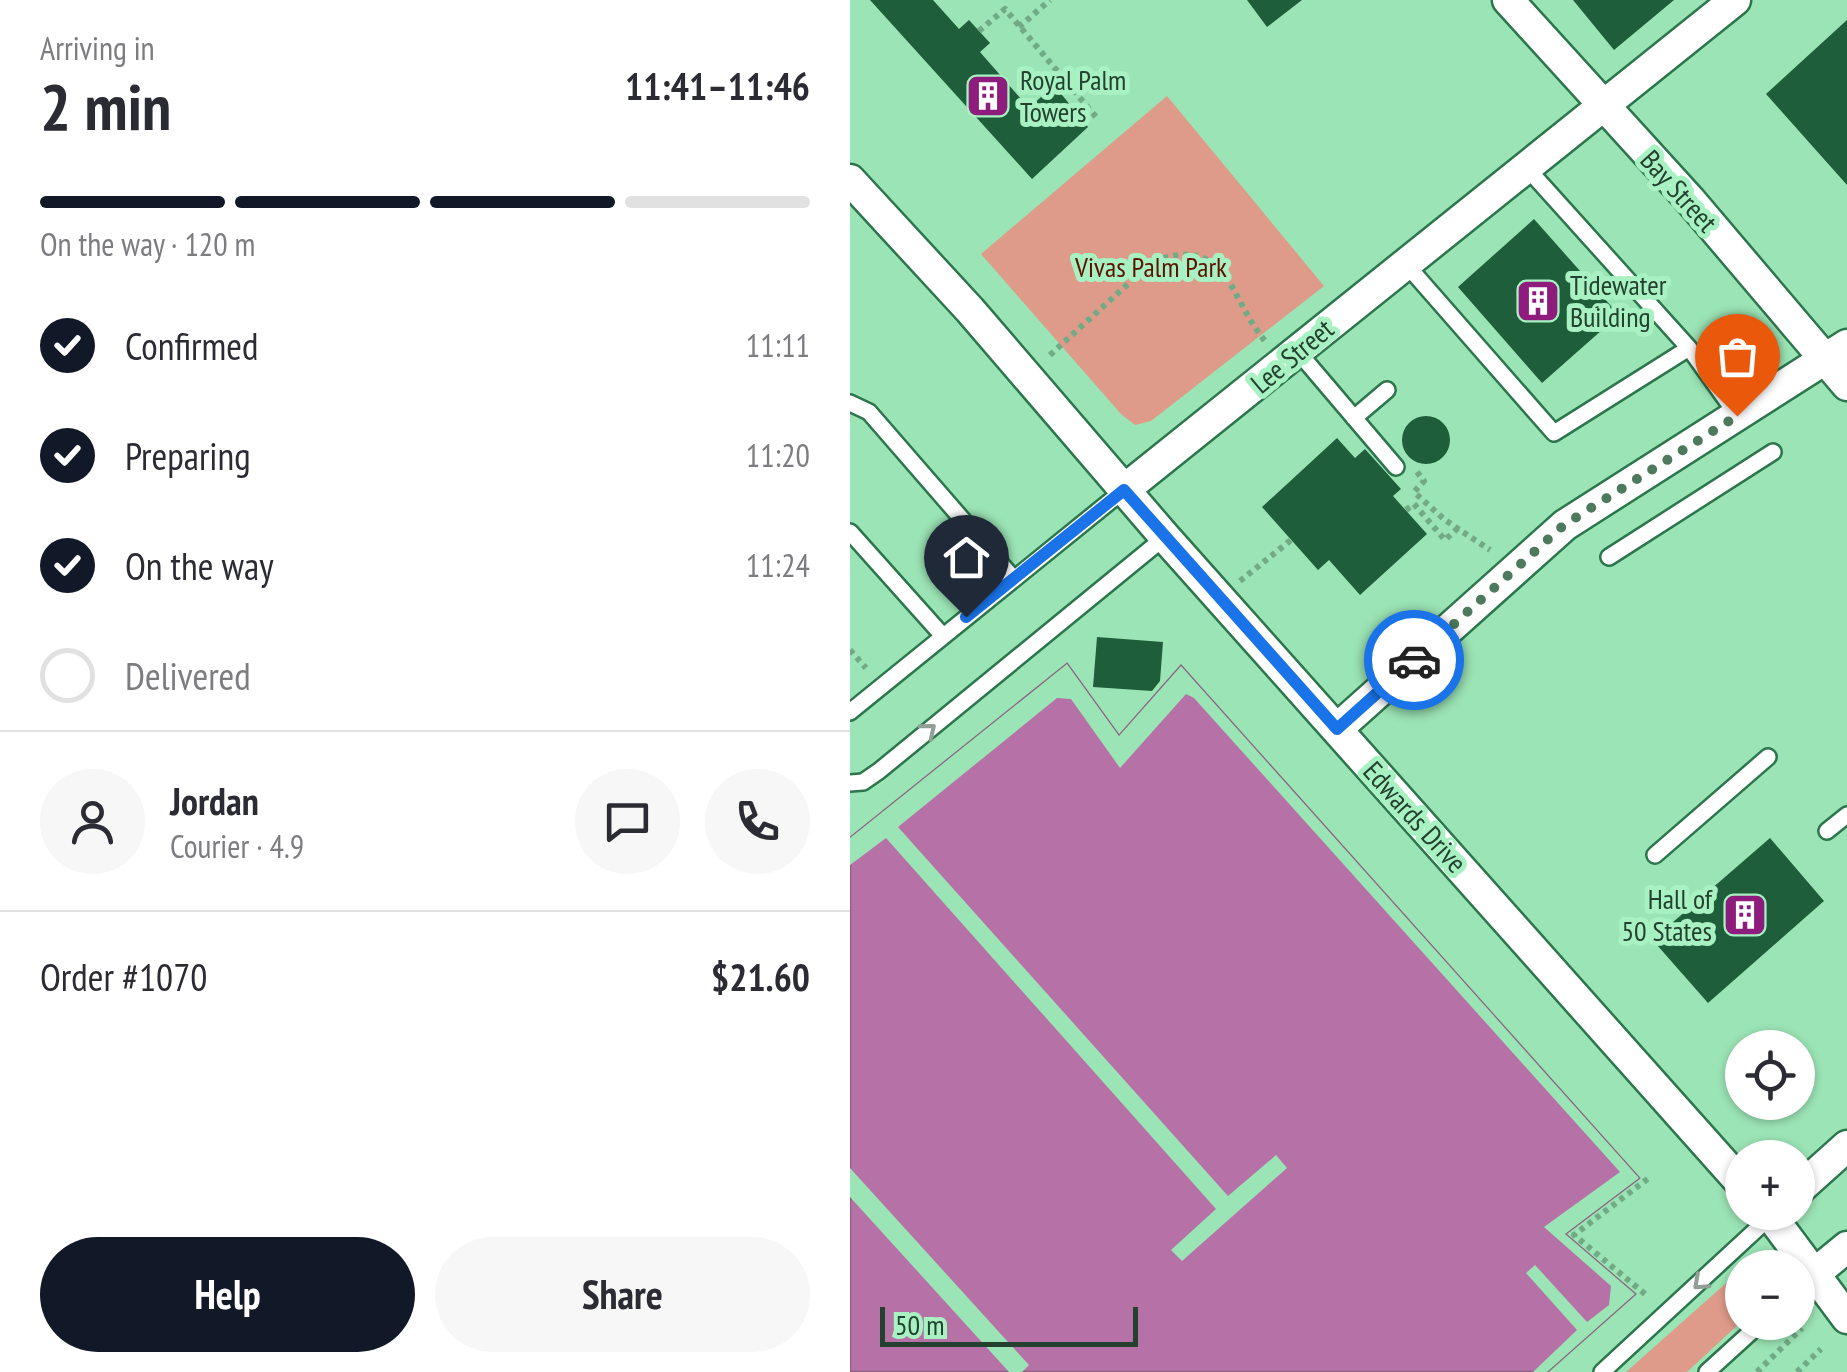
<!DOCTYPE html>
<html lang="en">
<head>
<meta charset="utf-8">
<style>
  body { margin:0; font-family:"PT Sans Narrow",sans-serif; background:#f7f7f7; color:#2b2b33; height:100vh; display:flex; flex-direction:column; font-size:38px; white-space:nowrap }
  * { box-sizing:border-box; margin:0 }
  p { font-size:32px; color:#7c7c81 }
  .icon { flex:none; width:55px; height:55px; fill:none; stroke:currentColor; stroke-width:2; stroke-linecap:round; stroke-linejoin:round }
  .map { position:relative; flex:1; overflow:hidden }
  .drawer { display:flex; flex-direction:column; background:#fff; width:850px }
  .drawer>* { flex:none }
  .tools { position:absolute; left:875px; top:1030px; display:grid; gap:20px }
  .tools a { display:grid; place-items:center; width:90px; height:90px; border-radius:50%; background:#fff; box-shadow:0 2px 8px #0004; font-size:50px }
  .scale { position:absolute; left:30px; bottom:25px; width:258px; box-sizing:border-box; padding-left:10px; border:5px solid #23412e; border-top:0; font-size:28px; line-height:35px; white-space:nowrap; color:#23412e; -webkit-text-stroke:8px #a8f1c2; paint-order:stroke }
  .pin { position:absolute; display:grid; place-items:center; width:85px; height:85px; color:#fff; margin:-102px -42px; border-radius:50% 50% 50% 0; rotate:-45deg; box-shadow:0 0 10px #0007 }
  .pin .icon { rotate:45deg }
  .courier { position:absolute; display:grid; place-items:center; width:100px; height:100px; margin:-50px; border:8px solid #1a73e8; border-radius:50%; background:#fff; color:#222; box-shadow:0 2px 12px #0007 }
  .summary em { font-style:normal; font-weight:700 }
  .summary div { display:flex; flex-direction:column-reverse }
  .summary { display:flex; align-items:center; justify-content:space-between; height:170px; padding:0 40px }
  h1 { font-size:65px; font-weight:700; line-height:75px }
  .bar { display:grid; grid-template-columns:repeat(4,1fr); gap:15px 10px; align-content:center; height:120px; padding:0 40px }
  .bar i { height:12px; border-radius:8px; background:#e1e1e2 }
  .bar .selected { background:#111827 }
  .bar p { grid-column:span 4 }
  .line { display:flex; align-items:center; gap:25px; padding:0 40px; border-top:2px solid #e1e1e2 }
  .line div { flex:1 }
  .round { display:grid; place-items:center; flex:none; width:105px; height:105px; border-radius:52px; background:#f7f7f7 }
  ol { padding:0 40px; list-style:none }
  li { display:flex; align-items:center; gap:30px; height:110px }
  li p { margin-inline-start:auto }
  li .icon { padding:10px; border-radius:50%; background:#111827; color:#fff; stroke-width:4 }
  li:last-child { color:#7c7c81 }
  li i { width:55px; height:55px; border:5px solid #e1e1e2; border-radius:50% }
  .cta { display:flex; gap:20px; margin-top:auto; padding:20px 40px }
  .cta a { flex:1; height:115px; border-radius:60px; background:#111827; color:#fff; font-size:40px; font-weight:700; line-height:115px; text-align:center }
  .cta a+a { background:#f7f7f7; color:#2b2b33 }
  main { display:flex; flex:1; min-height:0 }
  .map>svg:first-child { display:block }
  .green { fill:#de9b89 }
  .water { fill:#b672a7; stroke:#8a6383; stroke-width:2.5 }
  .pier { fill:#9be4b5 }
  .building { fill:#1f5e3a }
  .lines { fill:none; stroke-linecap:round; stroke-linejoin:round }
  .service-casing { stroke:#2d754c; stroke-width:20 }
  .minor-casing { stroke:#2d754c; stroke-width:35 }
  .path { stroke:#71ab86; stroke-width:6; stroke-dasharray:5 5; stroke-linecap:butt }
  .service { stroke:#fff; stroke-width:15 }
  .minor { stroke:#fff; stroke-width:30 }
  .oneway { stroke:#91a096 }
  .done { stroke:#4d7a5d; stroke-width:10; stroke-dasharray:0 18 }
  .route { stroke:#1a73e8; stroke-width:12 }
  .labels { text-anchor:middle; stroke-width:10; stroke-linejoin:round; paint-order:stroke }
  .poi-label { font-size:28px; fill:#23412e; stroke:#a8f1c2; text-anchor:start }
  .street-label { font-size:28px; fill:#23412e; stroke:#a8f1c2 }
  .park-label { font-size:28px; fill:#5e1300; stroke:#a8f1c2 }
</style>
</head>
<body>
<main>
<section class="drawer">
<div class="summary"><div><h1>2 min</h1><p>Arriving in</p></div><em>11:41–11:46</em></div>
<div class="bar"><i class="selected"></i><i class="selected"></i><i class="selected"></i><i></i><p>On the way · 120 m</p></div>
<ol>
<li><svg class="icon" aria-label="check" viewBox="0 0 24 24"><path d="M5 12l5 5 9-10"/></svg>Confirmed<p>11:11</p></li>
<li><svg class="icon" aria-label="check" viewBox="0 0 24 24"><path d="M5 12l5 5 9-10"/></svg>Preparing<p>11:20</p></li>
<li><svg class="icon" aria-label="check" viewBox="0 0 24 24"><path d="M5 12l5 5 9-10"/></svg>On the way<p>11:24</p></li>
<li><i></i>Delivered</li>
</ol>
<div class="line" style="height:180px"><a class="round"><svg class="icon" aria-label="person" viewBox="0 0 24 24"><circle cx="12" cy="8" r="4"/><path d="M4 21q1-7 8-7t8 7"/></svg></a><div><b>Jordan</b><p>Courier · 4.9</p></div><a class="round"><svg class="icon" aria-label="chat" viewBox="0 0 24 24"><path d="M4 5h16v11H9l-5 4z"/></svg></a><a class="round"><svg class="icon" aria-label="phone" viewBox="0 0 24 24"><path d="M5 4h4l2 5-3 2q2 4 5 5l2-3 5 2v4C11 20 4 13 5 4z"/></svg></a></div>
<div class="line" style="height:130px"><div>Order #1070</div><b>$21.60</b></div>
<div class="cta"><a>Help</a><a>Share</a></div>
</section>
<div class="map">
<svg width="997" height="1372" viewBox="0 0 997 1372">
  <rect width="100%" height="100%" fill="#9be4b5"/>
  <!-- green -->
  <path class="green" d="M317,96L474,286L301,421L285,425L271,414L131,254Z
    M892,1269V1321L837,1372H776Z"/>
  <!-- water -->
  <path class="water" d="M217,664L269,736L331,666L789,1178L715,1234L785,1294L697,1372H0V838Z"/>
  <!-- pier -->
  <path class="pier" d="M217,664L269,736L331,666L789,1178L715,1234L785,1294L697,1372H683L727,1330L676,1273L685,1265L737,1322L759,1305L761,1286L694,1227L770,1172L344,698L336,694L270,768L221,699L207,698L48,827L378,1196L426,1155L437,1168L332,1261L321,1250L366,1209L36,838L0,865V838Z
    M0,1168L179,1365L172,1372H159L0,1197Z"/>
  <!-- building -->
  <path class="building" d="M20,0H83L109,29L119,20L140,43L130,52L179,108L204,85L238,127L182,179Z
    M397,0H452L417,27Z
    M723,0H824L764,50Z
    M997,20V185L916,94Z
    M684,219L769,315L692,383L608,287Z
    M552 440a24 24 0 1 1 48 0a24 24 0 1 1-48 0Z
    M487,438L505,458L515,449L551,489L543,496L577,534L510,595L479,560L468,570L412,507Z
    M247,637L313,642L310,681L302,691L243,687Z
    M920,838L974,901L858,1003L807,945L819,934L815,929Z"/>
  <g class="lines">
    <defs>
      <path id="service" d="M555,263L704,433L839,348L676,167
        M839,348L887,415
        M449,353L546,467
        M0,403L19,412L164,579
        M504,418L537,390
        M0,532L93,636
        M759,557L923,452
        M0,712L274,490
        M0,783L13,782L29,771L315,537
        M977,831L997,815
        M805,855L918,757
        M752,1372L921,1216
        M857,1372L912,1322"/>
      <path id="minor" d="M658,0L840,200L997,385
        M0,180L120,310L315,537L892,1184
        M274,490L885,0
        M487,729L715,525L997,345
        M948,1190L997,1146
        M918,1212L997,1318
        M963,1275L997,1247"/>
    </defs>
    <!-- service casing -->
    <use href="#service" class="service-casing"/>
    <!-- minor casing -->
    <use href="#minor" class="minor-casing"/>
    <!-- path -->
    <path class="path" d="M169,27L200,0
      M129,31L155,9L246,117
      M200,355L302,262C379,233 378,297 415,341
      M567,472L574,481L564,492L595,520L640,550
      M556,510L564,504L595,540L609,527
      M390,581L441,540
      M0,650L16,668
      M795,1294L724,1235L800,1177
      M907,1372L952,1328
      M947,1372L971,1349"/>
    <!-- service -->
    <use href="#service" class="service"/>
    <!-- minor -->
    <use href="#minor" class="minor"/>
  </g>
  <!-- one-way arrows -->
  <defs><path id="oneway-chevron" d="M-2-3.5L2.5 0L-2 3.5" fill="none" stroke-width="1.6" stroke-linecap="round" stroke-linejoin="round" transform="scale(2.5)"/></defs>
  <g class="oneway">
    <use href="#oneway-chevron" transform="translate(79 730) rotate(-39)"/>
    <use href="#oneway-chevron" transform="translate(850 1283) rotate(138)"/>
  </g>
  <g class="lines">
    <!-- done -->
    <path class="done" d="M564,660L714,525L887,416"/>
    <!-- route -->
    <path class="route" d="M116,617L274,490L487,729L564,660"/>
  </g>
  <!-- icons -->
  <defs>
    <symbol id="building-square" viewBox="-11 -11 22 22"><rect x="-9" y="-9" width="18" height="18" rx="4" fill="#8e1c7d" stroke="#a8f1c2"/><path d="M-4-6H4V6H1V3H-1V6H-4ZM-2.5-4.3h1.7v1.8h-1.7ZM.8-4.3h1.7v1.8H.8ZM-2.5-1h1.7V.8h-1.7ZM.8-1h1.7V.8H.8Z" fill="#fff"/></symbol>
  </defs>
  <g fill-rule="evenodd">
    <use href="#building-square" x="113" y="71" width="50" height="50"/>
    <use href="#building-square" x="663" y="276" width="50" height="50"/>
    <use href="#building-square" x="870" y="890" width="50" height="50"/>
  </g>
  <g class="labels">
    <!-- poi labels -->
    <g class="poi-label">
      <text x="170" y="90">Royal Palm<tspan x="170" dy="32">Towers</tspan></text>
      <text x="720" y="295">Tidewater<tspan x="720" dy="32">Building</tspan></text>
      <text x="862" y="909" text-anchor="end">Hall of<tspan x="862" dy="32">50 States</tspan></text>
    </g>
    <!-- street labels -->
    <g class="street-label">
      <text transform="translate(829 191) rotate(48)" y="10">Bay Street</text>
      <text transform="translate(442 356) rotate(-40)" y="10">Lee Street</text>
      <text transform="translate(565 817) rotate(48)" y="10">Edwards Drive</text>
    </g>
    <!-- park labels -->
    <g class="park-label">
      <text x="301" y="277">Vivas Palm Park</text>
    </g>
  </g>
</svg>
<div class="tools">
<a><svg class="icon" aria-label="locate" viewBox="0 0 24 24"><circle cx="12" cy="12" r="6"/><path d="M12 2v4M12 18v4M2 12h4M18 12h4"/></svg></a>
<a>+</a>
<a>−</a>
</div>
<div class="scale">50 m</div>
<div class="pin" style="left:887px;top:416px;background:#ea580c"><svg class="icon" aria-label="bag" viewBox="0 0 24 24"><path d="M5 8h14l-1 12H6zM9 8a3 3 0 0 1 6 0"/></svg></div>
<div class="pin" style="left:116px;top:617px;background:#1f2937"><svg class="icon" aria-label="home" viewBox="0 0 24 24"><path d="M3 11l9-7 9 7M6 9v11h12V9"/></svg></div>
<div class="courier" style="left:564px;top:660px"><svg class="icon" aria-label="car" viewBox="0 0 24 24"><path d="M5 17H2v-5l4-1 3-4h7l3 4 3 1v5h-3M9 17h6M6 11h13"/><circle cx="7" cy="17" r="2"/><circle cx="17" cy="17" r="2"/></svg></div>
</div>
</main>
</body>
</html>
